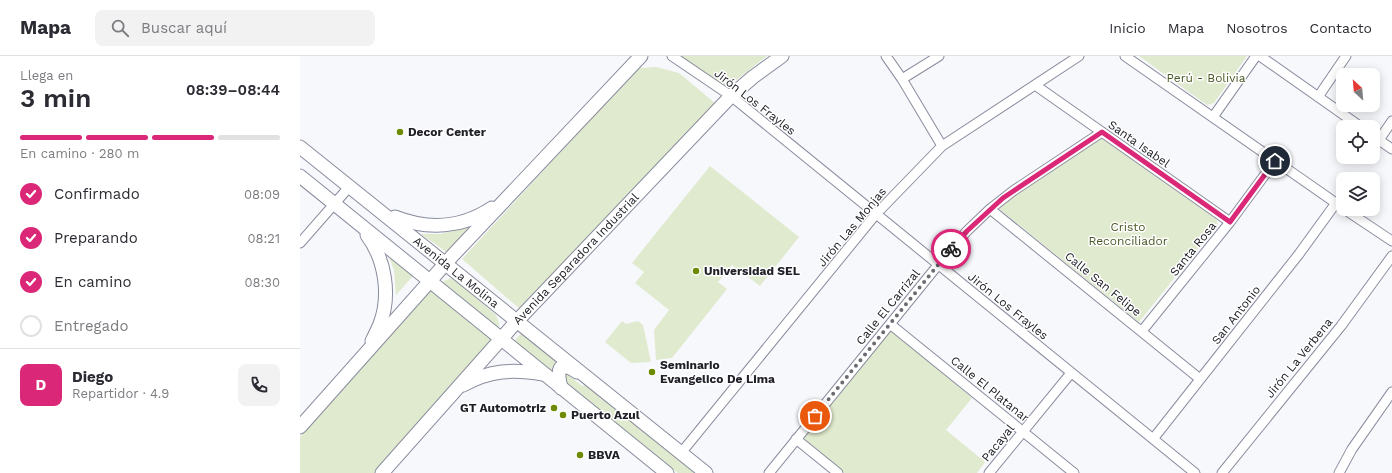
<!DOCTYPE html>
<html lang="es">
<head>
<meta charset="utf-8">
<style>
  body { margin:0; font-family:"Work Sans",sans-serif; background:#f2f2f3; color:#2b2b33; height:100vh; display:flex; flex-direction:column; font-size:15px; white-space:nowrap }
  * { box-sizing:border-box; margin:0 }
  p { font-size:13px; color:#7c7c81 }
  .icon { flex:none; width:22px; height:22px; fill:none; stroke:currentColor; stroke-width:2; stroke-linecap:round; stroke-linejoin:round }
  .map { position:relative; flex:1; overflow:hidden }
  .drawer { display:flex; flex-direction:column; background:#fff; width:300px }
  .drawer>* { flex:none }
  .needle { width:26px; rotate:334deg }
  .tools { position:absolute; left:1036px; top:12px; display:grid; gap:8px }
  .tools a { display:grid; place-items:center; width:44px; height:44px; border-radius:8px; background:#fff; box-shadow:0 2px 10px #0003; font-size:20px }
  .pin { position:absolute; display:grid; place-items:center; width:34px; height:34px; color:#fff; margin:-17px; border:2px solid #fff; border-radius:50%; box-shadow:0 1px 4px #0007 }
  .courier { position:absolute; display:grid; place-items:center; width:40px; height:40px; margin:-20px; border:3px solid #db2777; border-radius:50%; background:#fff; color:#222; box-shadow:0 1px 5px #0007 }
  .headline em { font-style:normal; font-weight:600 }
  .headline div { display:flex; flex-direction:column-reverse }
  .headline { display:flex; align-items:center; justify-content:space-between; height:68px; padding:0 20px }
  h1 { font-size:26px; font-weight:600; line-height:30px }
  .bar { display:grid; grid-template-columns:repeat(4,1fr); gap:6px 4px; align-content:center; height:48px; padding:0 20px }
  .bar i { height:5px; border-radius:3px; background:#e1e1e2 }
  .bar .selected { background:#db2777 }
  .bar p { grid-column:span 4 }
  .line { display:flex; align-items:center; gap:10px; padding:0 20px; border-top:1px solid #e1e1e2 }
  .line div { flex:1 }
  .round { display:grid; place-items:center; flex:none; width:42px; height:42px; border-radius:8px; background:#f2f2f3 }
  ol { padding:0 20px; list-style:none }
  li { display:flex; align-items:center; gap:12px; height:44px }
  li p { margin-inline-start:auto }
  li .icon { padding:4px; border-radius:50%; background:#db2777; color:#fff; stroke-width:4 }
  li:last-child { color:#7c7c81 }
  li i { width:22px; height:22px; border:2px solid #e1e1e2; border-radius:50% }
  header { display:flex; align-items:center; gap:24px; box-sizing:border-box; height:56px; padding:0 20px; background:#fff; border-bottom:1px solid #e1e1e2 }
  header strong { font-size:19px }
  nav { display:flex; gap:22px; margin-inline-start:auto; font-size:14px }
  .search { width:280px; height:36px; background:#f2f2f3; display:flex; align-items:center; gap:10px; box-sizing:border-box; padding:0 14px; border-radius:8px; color:#7c7c81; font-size:15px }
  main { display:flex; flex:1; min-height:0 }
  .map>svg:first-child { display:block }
  .green { fill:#e0eace }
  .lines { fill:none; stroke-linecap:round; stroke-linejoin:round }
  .minor-casing { stroke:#898c9e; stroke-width:11 }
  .secondary-casing { stroke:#898c9e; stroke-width:15 }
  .minor { stroke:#fff; stroke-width:9 }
  .secondary { stroke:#fff; stroke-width:13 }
  .done { stroke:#6b6c72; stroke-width:4; stroke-dasharray:0 7.2 }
  .route { stroke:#db2777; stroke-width:5 }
  .poi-dot { fill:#6c8a03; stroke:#fff; stroke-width:1.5 }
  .labels { text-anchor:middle; stroke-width:3; stroke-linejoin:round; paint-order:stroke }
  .park-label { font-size:12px; fill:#485822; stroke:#fff }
  .street-label { font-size:12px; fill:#202128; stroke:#fff }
  .poi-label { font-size:12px; font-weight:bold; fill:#202128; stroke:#fff; text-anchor:start }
</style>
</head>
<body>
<header>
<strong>Mapa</strong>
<div class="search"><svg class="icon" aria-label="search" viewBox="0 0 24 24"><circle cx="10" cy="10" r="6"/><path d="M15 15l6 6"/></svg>Buscar aquí</div>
<nav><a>Inicio</a><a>Mapa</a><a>Nosotros</a><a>Contacto</a></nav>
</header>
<main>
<section class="drawer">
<div class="headline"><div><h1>3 min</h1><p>Llega en</p></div><em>08:39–08:44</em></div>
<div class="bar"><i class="selected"></i><i class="selected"></i><i class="selected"></i><i></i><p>En camino · 280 m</p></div>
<ol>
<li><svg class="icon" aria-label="check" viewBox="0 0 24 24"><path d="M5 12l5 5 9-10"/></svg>Confirmado<p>08:09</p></li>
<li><svg class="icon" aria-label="check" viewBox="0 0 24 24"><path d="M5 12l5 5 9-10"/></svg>Preparando<p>08:21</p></li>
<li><svg class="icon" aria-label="check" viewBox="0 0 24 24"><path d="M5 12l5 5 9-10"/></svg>En camino<p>08:30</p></li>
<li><i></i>Entregado</li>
</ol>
<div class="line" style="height:72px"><b class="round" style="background:#db2777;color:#fff">D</b><div><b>Diego</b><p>Repartidor · 4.9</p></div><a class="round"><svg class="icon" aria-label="phone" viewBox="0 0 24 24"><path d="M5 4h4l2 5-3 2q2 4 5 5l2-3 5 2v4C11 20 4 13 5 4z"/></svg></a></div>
</section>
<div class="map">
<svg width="1092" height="417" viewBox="0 0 1092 417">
  <rect width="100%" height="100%" fill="#f7f8fc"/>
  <!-- green -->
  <path class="green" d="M376,0H467L430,29H417Z
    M839,0H947L914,47L907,49Z
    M356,11L379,17L415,47L220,253L162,203L338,12Z
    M797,79L916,163L918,168L839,266L698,152L701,147Z
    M410,110L499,181L460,230L432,209L418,226L427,233L372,302L356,304L354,274L369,254L335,227L344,216L332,207Z
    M184,161L149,198L121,178H141L161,173Z
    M87,196L113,220L96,239L94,214Z
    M151,222L155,224L196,259L199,267V272L142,226Z
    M131,234L195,284L76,417H0V381Z
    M322,265L326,268L338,265L343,269L351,306L331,307L305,286Z
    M590,276H594L672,342L646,374L685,406L677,417H545L505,384V380Z
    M222,277L258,305L253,310L252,318L214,285Z
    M266,317L282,330L285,329L395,417H378L266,327L264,318Z"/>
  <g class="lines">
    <defs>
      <path id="minor" d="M372,0L431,40L895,417
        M586,0L602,23L642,90
        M825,0L1043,152
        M960,0L1061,71
        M602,23L639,0
        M735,29L930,166
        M1018,41L1046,0
        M913,61L956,0
        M1073,80L1092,93
        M1079,84L1092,65
        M690,153L900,323
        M1044,153L1092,185
        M0,187L50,130
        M590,268L774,417
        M842,275L930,166L975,105
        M496,383L538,417
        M853,383L999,198L1036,147
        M381,397L576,158L642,90L779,0
        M469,417L638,209L667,175L690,153L713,135L802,76
        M689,417L771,317
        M922,417L1041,270L1092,200
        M1039,417L1052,393L1092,336"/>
      <g id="secondary">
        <path id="s1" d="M0,91L406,417"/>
        <path d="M0,120L367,417"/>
        <path d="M95,161C128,174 162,172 192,152"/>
        <path d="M67,179C85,203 91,239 80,268C78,273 75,279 72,285"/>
        <path d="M163,329C190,314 213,313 243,318"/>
        <path d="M261,332C257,315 257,303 277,316"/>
        <path d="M0,371L154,198L341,0"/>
        <path id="s2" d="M82,417L217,265L431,40L453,21L482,0"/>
      </g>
    </defs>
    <!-- minor casing -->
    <use href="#minor" class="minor-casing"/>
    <!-- secondary casing -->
    <use href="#secondary" class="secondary-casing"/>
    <!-- minor -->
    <use href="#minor" class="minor"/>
    <!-- secondary -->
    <use href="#secondary" class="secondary"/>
  </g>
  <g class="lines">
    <!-- done -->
    <path class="done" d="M515,360L651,193"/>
    <!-- route -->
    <path class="route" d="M651,193L667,175L703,142L802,76L930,166L975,105"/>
  </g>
  <!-- markers -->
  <g class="poi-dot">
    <circle cx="100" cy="76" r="4"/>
    <circle cx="396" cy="215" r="4"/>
    <circle cx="352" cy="316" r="4"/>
    <circle cx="254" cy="352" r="4"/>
    <circle cx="263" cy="359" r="4"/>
    <circle cx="280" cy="399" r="4"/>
  </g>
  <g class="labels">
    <!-- park labels -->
    <g class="park-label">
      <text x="906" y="26">Perú - Bolivia</text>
      <text x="828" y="175">Cristo<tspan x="828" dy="14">Reconciliador</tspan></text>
    </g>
    <!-- street labels -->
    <g class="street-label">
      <text transform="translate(455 46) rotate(38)" y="4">Jirón Los Frayles</text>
      <text transform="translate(839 88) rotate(35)" y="4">Santa Isabel</text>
      <text transform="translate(552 171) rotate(-50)" y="4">Jirón Las Monjas</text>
      <text transform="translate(893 193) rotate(-51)" y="4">Santa Rosa</text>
      <text dy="4" stroke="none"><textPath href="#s2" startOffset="289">Avenida Separadora Industrial</textPath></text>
      <text dy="4" stroke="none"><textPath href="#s1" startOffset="200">Avenida La Molina</textPath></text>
      <text transform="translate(803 228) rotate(39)" y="4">Calle San Felipe</text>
      <text transform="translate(708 250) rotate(39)" y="4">Jirón Los Frayles</text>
      <text transform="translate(588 251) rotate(-51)" y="4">Calle El Carrizal</text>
      <text transform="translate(936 259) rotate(-52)" y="4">San Antonio</text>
      <text transform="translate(999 302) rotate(-51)" y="4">Jirón La Verbena</text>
      <text transform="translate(690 333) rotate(39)" y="4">Calle El Platanar</text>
      <text transform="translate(698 387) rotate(-51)" y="4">Pacayal</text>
    </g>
    <!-- poi labels -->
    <g class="poi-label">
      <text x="108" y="80">Decor Center</text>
      <text x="404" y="219">Universidad SEL</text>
      <text x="360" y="313">Seminario<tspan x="360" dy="14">Evangelico De Lima</tspan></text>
      <text x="246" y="356" text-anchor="end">GT Automotriz</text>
      <text x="271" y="363">Puerto Azul</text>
      <text x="288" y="403">BBVA</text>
    </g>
  </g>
</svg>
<div class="tools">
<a><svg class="needle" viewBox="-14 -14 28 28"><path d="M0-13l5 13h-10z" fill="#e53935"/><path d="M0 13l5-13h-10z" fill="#7c7c81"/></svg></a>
<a><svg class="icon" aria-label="locate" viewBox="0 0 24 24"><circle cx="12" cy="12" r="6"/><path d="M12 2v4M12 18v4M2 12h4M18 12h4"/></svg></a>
<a><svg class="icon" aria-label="layers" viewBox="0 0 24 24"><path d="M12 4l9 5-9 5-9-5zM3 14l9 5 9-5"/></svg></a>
</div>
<div class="pin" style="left:515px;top:360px;background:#ea580c"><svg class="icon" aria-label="bag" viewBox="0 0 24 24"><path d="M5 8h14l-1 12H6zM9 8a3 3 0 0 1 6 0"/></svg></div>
<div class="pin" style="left:975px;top:105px;background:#1f2937"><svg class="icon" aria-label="home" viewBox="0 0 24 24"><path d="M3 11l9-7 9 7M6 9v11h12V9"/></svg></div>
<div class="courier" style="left:651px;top:193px"><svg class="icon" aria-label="bike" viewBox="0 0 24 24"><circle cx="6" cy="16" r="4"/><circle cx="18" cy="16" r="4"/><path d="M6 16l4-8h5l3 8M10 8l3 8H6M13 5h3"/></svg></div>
</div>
</main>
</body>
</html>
